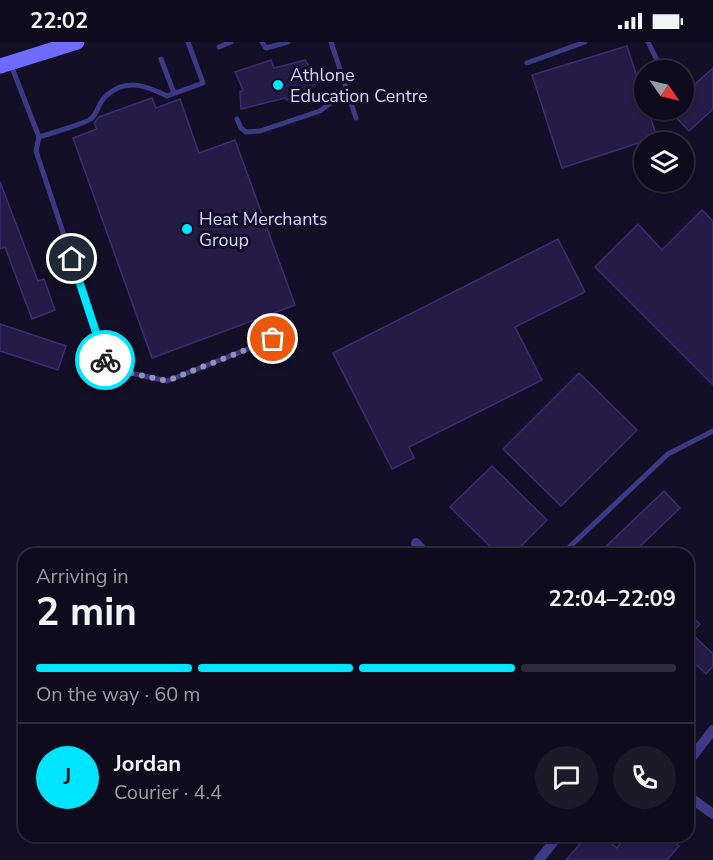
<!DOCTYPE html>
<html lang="en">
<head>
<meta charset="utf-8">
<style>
  body { margin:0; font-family:"Nunito Sans",sans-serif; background:#1c1929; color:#f1f3f6; height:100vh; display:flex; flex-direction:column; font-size:22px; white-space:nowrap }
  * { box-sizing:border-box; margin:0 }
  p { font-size:20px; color:#9b9ba3 }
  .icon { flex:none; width:33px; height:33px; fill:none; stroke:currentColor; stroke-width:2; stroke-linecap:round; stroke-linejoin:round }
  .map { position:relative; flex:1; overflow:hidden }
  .drawer { position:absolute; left:18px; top:506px; width:676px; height:294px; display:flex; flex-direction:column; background:#0e0b1c; border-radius:18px; box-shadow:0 2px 4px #0004,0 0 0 2px #2e2b3b }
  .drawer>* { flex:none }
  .needle { width:39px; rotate:124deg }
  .controls { position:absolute; left:634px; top:18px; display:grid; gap:12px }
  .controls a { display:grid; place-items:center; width:60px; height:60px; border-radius:50%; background:#0e0b1c; box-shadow:0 2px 4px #0004,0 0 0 2px #2e2b3b; font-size:30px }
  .pin { position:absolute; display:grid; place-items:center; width:51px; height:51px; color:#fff; margin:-26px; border:3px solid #fff; border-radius:50%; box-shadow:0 2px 6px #0007 }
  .courier { position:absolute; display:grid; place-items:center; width:60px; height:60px; margin:-30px; border:4px solid #00e5ff; border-radius:50%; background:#fff; color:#222; box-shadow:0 2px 8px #0007 }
  .summary em { font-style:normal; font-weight:700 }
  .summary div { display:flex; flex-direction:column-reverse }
  .summary { display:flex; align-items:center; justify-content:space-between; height:102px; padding:0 18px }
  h1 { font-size:39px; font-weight:700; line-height:45px }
  .bar { display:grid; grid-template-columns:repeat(4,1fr); gap:9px 6px; align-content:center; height:72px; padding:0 18px }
  .bar i { height:8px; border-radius:4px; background:#2e2b3b }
  .bar .current { background:#00e5ff }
  .bar p { grid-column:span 4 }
  .line { display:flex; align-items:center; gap:15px; padding:0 18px; border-top:2px solid #2e2b3b }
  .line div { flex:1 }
  .round { display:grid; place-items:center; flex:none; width:63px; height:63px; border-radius:32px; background:#1c1929 }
  .status { display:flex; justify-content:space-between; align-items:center; height:42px; padding:0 30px; background:#0e0b1c; direction:ltr }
  .status svg { height:16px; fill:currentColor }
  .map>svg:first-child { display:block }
  .building { fill:#241b47; stroke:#3b2d73; stroke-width:1.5 }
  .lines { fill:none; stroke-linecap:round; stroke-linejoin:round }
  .lane { stroke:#3d3a85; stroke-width:5 }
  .street { stroke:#3d3a85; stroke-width:10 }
  .secondary { stroke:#6f6bff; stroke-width:15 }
  .done { stroke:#948fb3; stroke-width:6; stroke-dasharray:0 10.8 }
  .route { stroke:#00e5ff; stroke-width:8 }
  .poi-dot { fill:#00e5ff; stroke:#130f26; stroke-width:2 }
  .labels { text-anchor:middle; stroke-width:6; stroke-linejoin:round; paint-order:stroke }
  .poi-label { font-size:18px; fill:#d9d4ff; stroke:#130f26; text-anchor:start }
</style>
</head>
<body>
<div class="status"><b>22:02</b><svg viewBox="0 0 49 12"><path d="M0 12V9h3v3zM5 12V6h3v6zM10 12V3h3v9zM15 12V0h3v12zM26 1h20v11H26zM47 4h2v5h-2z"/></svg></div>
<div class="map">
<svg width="713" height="818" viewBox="0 0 713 818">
  <rect width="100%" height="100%" fill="#130f26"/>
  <!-- building -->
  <path class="building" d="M627,4L645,60V68H648L657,95L562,126L532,33Z
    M271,18L274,26L305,18L319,40L310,46L312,49L299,56L297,53L287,58L285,56L241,67L240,50L243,48L235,30Z
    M713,26V67L689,89L669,68H684V52Z
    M152,56L156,66L180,57L199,111L235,98L295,263L152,316L73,96L97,87L94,81L99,75Z
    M0,140L38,239L44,237L55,268L32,277L5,205L0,207Z
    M702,168L713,179V343L595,225L638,182L662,208Z
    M558,197L585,250L515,285L542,338L409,405L414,416L392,427L333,311Z
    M0,282L66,304L58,328L0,309Z
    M579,331L637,388L561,464L503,407Z
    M492,424L547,478L513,512H498L450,465Z
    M664,449L680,466L632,512H598Z
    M688,571L700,582L691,591L713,612V624L706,632L688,615Z
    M587,794H601L617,806L626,794H667L679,804L667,818H566Z"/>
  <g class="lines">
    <!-- lane -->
    <path class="lane" d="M262,0L266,6L288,0
      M331,0L356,76
      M648,0L662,28
      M219,5L231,0
      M161,17L174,51
      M527,21L585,0
      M11,23L39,95L36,109L108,326L167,339L273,297
      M237,77L241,86L246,90L260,89L320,69L347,49
      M39,95C49,92 87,81 92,76C98,70 99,59 107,53C127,36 147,44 167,54L203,41L188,0
      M562,512L668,412L713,389"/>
    <!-- street -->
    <path class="street" d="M416,501L426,512
      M688,720L713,688
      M688,754L713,772
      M539,818L558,794"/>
    <!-- secondary -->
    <path class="secondary" d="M0,24L77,0"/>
  </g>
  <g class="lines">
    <!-- done -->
    <path class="done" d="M105,318L108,326L167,339L273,297"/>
    <!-- route -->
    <path class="route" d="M72,217L105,318"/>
  </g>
  <!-- markers -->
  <g class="poi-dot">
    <circle cx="278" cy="43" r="6"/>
    <circle cx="187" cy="187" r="6"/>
  </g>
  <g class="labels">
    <!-- poi labels -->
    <g class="poi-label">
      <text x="290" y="39">Athlone<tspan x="290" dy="21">Education Centre</tspan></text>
      <text x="199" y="183">Heat Merchants<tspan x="199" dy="21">Group</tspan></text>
    </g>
  </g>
</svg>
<div class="controls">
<a><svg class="needle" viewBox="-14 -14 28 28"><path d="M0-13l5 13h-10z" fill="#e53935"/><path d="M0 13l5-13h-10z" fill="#9b9ba3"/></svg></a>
<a><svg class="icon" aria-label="layers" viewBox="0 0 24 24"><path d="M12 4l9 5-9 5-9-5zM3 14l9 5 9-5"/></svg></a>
</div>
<div class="pin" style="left:273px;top:297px;background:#ea580c"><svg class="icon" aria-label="bag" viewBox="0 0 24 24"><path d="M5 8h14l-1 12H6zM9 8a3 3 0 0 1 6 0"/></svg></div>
<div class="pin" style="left:72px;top:217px;background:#1f2937"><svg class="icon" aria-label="home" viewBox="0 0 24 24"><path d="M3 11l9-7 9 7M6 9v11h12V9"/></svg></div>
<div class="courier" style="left:105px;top:318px"><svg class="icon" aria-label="bike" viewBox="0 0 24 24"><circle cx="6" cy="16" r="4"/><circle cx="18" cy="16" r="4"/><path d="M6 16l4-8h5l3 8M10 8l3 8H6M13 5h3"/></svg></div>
<section class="drawer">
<div class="summary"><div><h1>2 min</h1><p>Arriving in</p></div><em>22:04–22:09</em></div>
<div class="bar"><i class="current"></i><i class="current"></i><i class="current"></i><i></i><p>On the way · 60 m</p></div>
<div class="line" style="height:108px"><b class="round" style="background:#00e5ff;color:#111">J</b><div><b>Jordan</b><p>Courier · 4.4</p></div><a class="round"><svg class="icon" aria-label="chat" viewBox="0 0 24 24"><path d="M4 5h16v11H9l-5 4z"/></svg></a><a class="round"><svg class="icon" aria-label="phone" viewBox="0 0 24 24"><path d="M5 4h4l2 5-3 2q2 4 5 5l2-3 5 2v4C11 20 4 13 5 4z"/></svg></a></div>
</section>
</div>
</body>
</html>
